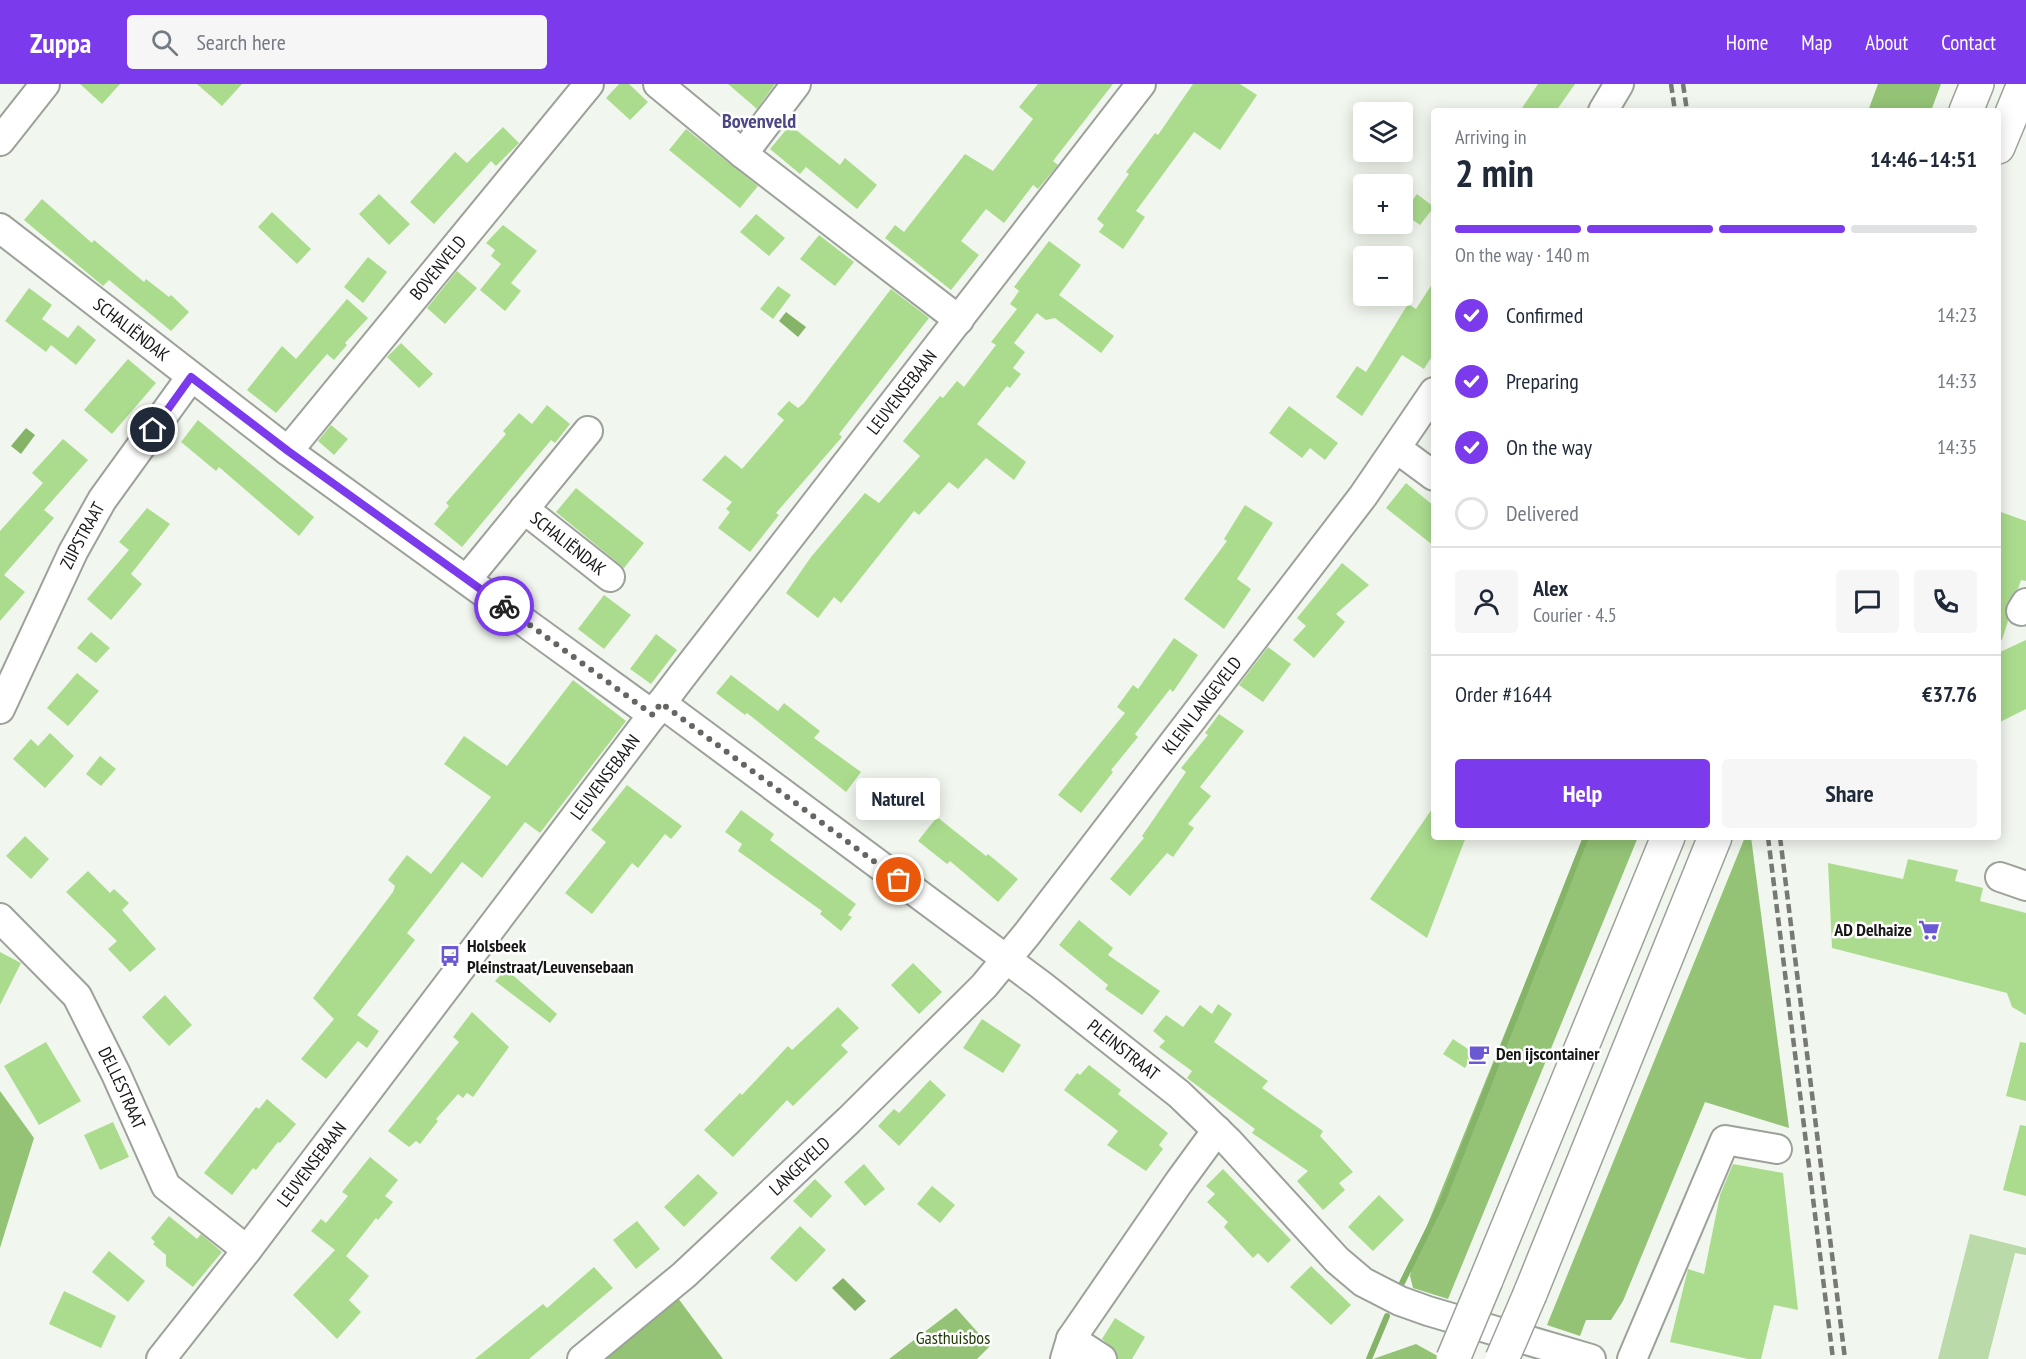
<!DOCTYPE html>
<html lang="en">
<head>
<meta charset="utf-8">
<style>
  body { margin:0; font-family:"PT Sans Narrow",sans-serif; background:#f6f6f7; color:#1f2937; height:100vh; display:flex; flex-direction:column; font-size:22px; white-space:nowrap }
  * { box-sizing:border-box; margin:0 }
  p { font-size:20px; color:#747a83 }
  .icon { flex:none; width:33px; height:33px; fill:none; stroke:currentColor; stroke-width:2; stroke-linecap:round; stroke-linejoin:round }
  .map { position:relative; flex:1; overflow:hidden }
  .panel { position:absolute; left:1431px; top:24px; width:570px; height:732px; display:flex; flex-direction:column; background:#fff; border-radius:6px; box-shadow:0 3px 15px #0003 }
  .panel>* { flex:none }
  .buttons { position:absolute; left:1353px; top:18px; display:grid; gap:12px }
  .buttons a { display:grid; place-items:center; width:60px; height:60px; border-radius:6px; background:#fff; box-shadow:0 3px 15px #0003; font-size:30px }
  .pin { position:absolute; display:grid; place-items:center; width:51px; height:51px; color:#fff; margin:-26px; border:3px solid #fff; border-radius:50%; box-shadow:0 2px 6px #0007 }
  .courier { position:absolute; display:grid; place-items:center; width:60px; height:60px; margin:-30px; border:4px solid #7c3aed; border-radius:50%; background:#fff; color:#222; box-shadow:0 2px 8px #0007 }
  .bubble { position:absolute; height:42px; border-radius:6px; background:#fff; box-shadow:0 3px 15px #0003; font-size:20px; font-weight:700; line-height:42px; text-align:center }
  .head em { font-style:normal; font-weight:700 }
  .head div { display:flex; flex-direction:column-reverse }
  .head { display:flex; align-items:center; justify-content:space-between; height:102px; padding:0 24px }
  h1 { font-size:39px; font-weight:700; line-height:45px }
  .bar { display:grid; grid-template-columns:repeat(4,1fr); gap:9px 6px; align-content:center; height:72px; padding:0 24px }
  .bar i { height:8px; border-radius:4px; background:#e0e1e3 }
  .bar .active { background:#7c3aed }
  .bar p { grid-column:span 4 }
  .line { display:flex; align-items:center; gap:15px; padding:0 24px; border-top:2px solid #e0e1e3 }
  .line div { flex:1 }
  .round { display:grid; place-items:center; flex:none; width:63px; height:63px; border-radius:6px; background:#f6f6f7 }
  ol { padding:0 24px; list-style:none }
  li { display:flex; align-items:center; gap:18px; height:66px }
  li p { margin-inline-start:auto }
  li .icon { padding:6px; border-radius:50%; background:#7c3aed; color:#fff; stroke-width:4 }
  li:last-child { color:#747a83 }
  li i { width:33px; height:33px; border:3px solid #e0e1e3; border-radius:50% }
  .button { display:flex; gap:12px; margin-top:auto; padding:12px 24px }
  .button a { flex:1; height:69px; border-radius:6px; background:#7c3aed; color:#fff; font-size:24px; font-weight:700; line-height:69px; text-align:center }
  .button a+a { background:#f6f6f7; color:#1f2937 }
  header { display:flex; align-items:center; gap:36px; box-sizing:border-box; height:84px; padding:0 30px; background:#7c3aed; color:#fff }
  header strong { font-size:28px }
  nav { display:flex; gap:33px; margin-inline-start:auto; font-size:21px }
  .search { width:420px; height:54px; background:#f6f6f7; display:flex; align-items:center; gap:15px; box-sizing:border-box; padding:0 21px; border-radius:6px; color:#747a83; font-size:22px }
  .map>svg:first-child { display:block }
  .green { fill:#bbdaa9 }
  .forest { fill:#94c376 }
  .water { fill:#85b468 }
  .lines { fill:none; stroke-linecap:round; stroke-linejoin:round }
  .stream { stroke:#85b468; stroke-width:6 }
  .building { fill:#abdc8e }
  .minor-casing { stroke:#9ca19a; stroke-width:32 }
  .highway-casing { stroke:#9ca19a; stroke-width:36 }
  .minor { stroke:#fff; stroke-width:28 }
  .highway { stroke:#fff; stroke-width:33 }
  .rail { stroke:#767974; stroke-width:4.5; stroke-dasharray:9 4.5; stroke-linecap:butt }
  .highway-bridge-casing { stroke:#9ca19a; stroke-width:36; stroke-linecap:butt }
  .highway-bridge { stroke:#fff; stroke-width:33 }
  .done { stroke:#636661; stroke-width:6; stroke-dasharray:0 10.8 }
  .route { stroke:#7c3aed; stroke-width:8 }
  .labels { text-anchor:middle; stroke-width:5; stroke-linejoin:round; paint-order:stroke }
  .street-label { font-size:18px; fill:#161815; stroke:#fff }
  .poi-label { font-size:18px; font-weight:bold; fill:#161815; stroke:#fff; text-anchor:start }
  .park-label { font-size:18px; fill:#1d3a03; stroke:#fff }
  .neighbourhood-label { font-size:20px; font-weight:bold; fill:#4b4785; stroke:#fff }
</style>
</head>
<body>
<header>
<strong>Zuppa</strong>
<div class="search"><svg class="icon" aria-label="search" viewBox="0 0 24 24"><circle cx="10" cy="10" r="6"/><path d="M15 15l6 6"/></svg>Search here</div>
<nav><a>Home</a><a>Map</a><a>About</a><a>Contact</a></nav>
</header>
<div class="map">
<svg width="2026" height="1275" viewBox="0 0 2026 1275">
  <rect width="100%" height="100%" fill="#f1f6ee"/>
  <!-- green -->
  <path class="green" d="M1970,1150L2026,1164V1171L2015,1169L1988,1275H1938Z"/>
  <!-- forest -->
  <path class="forest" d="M1878,0H1941L1931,27H1868Z
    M1584,753H1638L1448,1215L1413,1204L1410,1192L1414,1174Z
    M1745,753H1751L1789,1044L1705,1018L1623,1217L1611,1236H1586L1580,1252L1547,1241Z
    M0,1007L34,1054L0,1164Z
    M675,1210L723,1275H604Z
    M956,1224L990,1262L977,1275H889Z
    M1416,1260L1443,1275H1373Z"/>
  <!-- water -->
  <path class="water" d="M786,228L806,243L798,253L779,237Z
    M26,344L35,351L21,370L11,362Z
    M843,1194L866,1217L855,1227L832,1204Z"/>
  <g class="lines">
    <!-- stream -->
    <path class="stream" d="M1402,1199L1443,1116L1586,753
      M1369,1275L1387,1232"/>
  </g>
  <!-- building -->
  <path class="building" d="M80,0H120L102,20Z
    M197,0H242L222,22Z
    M619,0H629L648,18L630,36L606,14Z
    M728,0H775L757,25Z
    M1038,0H1113L1053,77L1058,81L1038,105L1033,101L1004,139L986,125L961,157L979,171L951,206L885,154L895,141L904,148L965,70L993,87L1033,35L1019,23Z
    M1193,0H1240L1257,11L1220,66L1194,48L1136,127L1145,133L1123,165L1099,148L1104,141L1097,135L1129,90L1126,88L1155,49L1158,51Z
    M1538,0H1575L1556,27H1520Z
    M790,41L840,81L845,74L877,101L857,125L806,83L800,90L770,65Z
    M503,43L519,59L496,82L491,77L434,140L410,118L455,68L467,79Z
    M686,45L758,102L740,124L669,66Z
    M379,110L410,140L389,161L359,130Z
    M1417,110L1434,123L1420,141L1403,129Z
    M42,115L92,159L94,156L144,198L146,195L169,213L171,211L189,228L171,247L109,196L103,202L24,136Z
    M272,128L311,165L297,180L258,143Z
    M756,130L785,154L769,172L740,148Z
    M503,141L537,167L511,199L521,207L505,227L480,206L501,180L491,172L495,166L486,159Z
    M819,151L854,178L835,202L800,175Z
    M1049,157L1081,181L1059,211L1114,252L1101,269L1055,234L1046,236L1037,229L1014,259L1025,268L1013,284L1021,290L1010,304L1007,302L977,340L1026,378L1014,396L986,374L958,405L949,398L919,431L914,427L841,519L834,513L818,534L786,509L811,473L865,409L879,419L920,372L903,357L940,312L943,314L957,297L964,303L996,261L991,258L1017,225L1010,220L1019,207L1014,203Z
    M368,173L387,188L363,219L344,203Z
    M457,187L477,204L445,240L427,224Z
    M1434,197V269L1424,285L1402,271L1362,332L1336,313L1357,282L1366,288L1408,220L1416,225Z
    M778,202L791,211L773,235L760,225Z
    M29,204L52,221L42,235L68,254L78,241L96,256L76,281L51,261L46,268L5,237Z
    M891,205L929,234L839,350L842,353L776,429L779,431L750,468L718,444L730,428L726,425L732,418L702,396L725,371L742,385L784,336L777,330L789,317L798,324L804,319Z
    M347,215L368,234L345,259L347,261L334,276L327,270L276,329L247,306L282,262L296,275Z
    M401,259L433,290L419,304L387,273Z
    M128,275L156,299L112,350L84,326Z
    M547,321L570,340L555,359L551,356L462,463L434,440L449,422L446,419L506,350L503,347L519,329L532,340Z
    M1289,322L1338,359L1325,376L1310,364L1302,374L1269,349Z
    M198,336L314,433L299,452L219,383L216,387L181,358Z
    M331,341L348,355L334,371L318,357Z
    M63,355L88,376L44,426L54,434L4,491L25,508L0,537V447L43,399L32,389Z
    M1406,399L1434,422V462L1386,424Z
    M576,404L644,459L624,484L556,428Z
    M1245,421L1273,439L1237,495L1251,505L1224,545L1184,515L1227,457L1224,455Z
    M147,424L170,440L131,490L142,500L111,536L87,515L129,466L119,458Z
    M1998,427L2026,437V497L2021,496L2018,505L2007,519L2005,527L2008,537L2002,556L1998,555Z
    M1342,479L1369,501L1336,530L1345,538L1314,574L1293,556L1306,542L1297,534Z
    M604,511L631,531L604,565L578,545Z
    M91,548L110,564L96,579L77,564Z
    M656,550L677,566L651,600L630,585Z
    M1174,554L1198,571L1173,608L1170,605L1135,650L1138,653L1111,686L1113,688L1081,729L1058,711L1125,629L1117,623L1133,601L1138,605Z
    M2026,556V625L1998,639V569Z
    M1268,563L1291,580L1263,618L1239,601Z
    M77,589L99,607L68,642L47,624Z
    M731,591L778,627L784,619L820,647L814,654L861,688L846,708L747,629L745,631L716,609Z
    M573,596L626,637L540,749L525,738L482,794L462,778L407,849L415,856L357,931L379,947L367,964L358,957L326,995L301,975L334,935L313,914L393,808L395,802L388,796L407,771L431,790L491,713L444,680L464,652L507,682Z
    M1219,630L1244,647L1200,703L1211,712L1188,740L1194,744L1173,773L1167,769L1130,812L1110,795L1144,754L1142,752L1186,688L1181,684L1208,651L1205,649Z
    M50,649L74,672L45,704L13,675L31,655L38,662Z
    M100,672L116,685L101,702L86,690Z
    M627,701L682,742L671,755L665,750L638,784L632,779L592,830L565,809L606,758L591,746Z
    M1434,722V753H1466L1427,854L1370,815Z
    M741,726L774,750L770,756L856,820L848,831L852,833L841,847L820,830L822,827L738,767L742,760L725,748Z
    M937,733L986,772L988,770L1018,795L998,818L950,777L947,780L918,757Z
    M25,752L49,775L31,795L6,772Z
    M1908,775L1958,786L1955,797L1983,804L1980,817L2026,829V931L2012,923L2007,909L1832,864L1828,779L1903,795Z
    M88,787L110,809L114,805L129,819L122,826L156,865L130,888L108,865L117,857L66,808Z
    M1079,836L1113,864L1108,871L1160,907L1142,931L1105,905L1108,901L1059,861Z
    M0,868L21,879L0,921Z
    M913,879L942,908L919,930L891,901Z
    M506,885L557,930L550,939L495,897Z
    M165,911L192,941L169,962L142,933Z
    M1218,920L1232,930L1214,958L1268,997L1262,1004L1323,1047L1320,1052L1353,1088L1339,1099L1345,1106L1323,1126L1297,1097L1308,1087L1252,1049L1255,1045L1187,994L1192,987L1159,963L1165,957L1153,947L1166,931L1183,943L1200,921L1212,930Z
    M838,923L859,944L841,961L848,968L793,1022L787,1016L733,1073L704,1046L740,1009L742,1011L788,962L792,966Z
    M472,928L509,963L473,1013L467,1009L463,1014L458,1010L436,1035L438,1037L420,1060L416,1057L409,1063L388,1047L459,958L453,953Z
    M982,935L1021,961L1003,989L963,964Z
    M1453,955L1474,969L1465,984L1443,970Z
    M46,958L81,1017L39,1041L4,982Z
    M2020,958L2026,959V1017L2006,1012Z
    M1089,981L1121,1006L1118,1010L1168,1049L1159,1061L1163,1065L1146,1087L1107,1061L1118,1047L1064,1006L1077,989L1080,991Z
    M930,996L946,1011L899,1062L878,1042L894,1025L899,1029Z
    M267,1015L296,1040L280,1059L278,1058L256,1086L253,1084L232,1111L204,1089L256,1023L259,1025Z
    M113,1038L129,1073L100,1086L84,1051Z
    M2020,1041L2026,1042V1112L2003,1106Z
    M370,1073L398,1096L385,1112L393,1118L378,1136L376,1134L346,1172L369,1192L349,1216L361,1228L337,1255L293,1211L335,1166L311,1147L321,1135L326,1139L348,1112L342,1108Z
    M864,1080L885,1105L865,1122L844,1098Z
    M1733,1080L1783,1089L1798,1226L1774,1221L1761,1275H1748L1670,1258L1688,1185L1704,1190L1720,1111Z
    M1223,1085L1291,1156L1268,1179L1258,1169L1253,1174L1224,1143L1228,1138L1207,1118L1215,1110L1206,1102Z
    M698,1090L718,1109L684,1143L664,1123Z
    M815,1095L832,1112L811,1134L793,1117Z
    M932,1102L955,1121L940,1139L917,1120Z
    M1379,1111L1404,1136L1373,1167L1348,1143Z
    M169,1132L197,1155L201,1150L222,1168L193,1203L166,1182V1171L153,1160L155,1158L151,1154Z
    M637,1137L660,1165L636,1185L613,1156Z
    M800,1142L826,1166L796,1198L770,1174Z
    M109,1167L145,1197L128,1218L92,1188Z
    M1311,1182L1351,1221L1331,1241L1290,1203Z
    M594,1183L613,1204L529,1275H475L543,1220L547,1224Z
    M64,1207L116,1232L101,1264L49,1240Z
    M1115,1234L1145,1253L1132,1275H1118L1116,1267L1102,1255Z"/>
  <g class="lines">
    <defs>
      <g id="minor">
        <path d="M658,0L743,70L959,236"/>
        <path d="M1603,27L1619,0"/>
        <path d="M0,57L45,0"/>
        <path d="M743,70L796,0"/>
        <path id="s1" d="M0,144L288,367L653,631"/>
        <path d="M1396,364L1434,392"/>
        <path id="s2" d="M288,367L589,0"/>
        <path id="s3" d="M524,425L610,493"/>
        <path d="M467,495L588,347"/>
        <path d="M2021,527L2026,519"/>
        <path id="s4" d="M661,619L1041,901L1179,1010L1228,1057L1337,1176L1363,1198L1400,1217L1428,1227L1591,1275"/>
        <path id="s5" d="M0,625L73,468L102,416L191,293"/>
        <path d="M2000,793L2026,802"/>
        <path id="s6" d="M0,834L77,912L116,990L166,1102L247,1166"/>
        <path d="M1071,1255L1102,1275"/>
        <path id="s7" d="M161,1275L247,1166L682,592L1141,0"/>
        <path id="s8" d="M582,1275L684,1191L849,1036L984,902L1027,850L1363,412L1434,308"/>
        <path d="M1065,1275L1071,1255L1179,1098L1217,1046"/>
        <path d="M1632,1275L1725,1056L1777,1065"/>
      </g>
      <path id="highway" d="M1966,27L1977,0
        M1998,63L2024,0
        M1486,1196L1668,753
        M1530,1210L1715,753"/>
    </defs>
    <!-- minor casing -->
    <use href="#minor" class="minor-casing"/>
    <!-- highway casing -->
    <use href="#highway" class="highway-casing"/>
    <!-- minor -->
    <use href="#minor" class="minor"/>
    <!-- highway -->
    <use href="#highway" class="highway"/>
    <!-- rail -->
    <path class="rail" d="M1671,0L1675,27
      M1683,0L1687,27
      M1768,753L1833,1275
      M1780,753L1845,1275"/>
    <defs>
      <path id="highway-bridge" d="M1453,1275L1486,1196
        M1502,1275L1530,1210"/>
    </defs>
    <!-- highway-bridge casing -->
    <use href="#highway-bridge" class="highway-bridge-casing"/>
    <!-- highway-bridge -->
    <use href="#highway-bridge" class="highway-bridge"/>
  </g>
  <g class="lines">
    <!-- done -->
    <path class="done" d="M504,522L653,631L661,619L899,796"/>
    <!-- route -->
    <path class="route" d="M153,346L191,293L288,367L504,522"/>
  </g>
  <!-- icons -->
  <defs>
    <symbol id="supermarket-bare" viewBox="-9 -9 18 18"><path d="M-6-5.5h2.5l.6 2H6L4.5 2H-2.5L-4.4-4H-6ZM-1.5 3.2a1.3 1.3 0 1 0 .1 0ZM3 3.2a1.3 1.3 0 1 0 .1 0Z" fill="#695ad3" stroke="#fff" stroke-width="2.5" paint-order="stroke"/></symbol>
    <symbol id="bus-bare" viewBox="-9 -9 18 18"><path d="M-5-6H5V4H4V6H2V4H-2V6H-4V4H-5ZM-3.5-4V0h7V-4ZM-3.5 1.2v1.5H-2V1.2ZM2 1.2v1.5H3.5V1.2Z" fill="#695ad3" stroke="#fff" stroke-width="2.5" paint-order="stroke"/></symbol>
    <symbol id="cafe-bare" viewBox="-9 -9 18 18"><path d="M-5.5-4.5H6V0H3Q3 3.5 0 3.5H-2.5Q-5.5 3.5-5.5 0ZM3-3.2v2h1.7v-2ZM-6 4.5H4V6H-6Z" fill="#695ad3" stroke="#fff" stroke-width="2.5" paint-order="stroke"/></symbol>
  </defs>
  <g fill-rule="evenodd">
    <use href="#supermarket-bare" x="1914" y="831" width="30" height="30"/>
    <use href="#bus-bare" x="435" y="857" width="30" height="30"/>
    <use href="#cafe-bare" x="1464" y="955" width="30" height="30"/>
  </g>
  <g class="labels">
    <!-- street labels -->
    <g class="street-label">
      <text dy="6" stroke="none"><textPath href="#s2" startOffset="237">BOVENVELD</textPath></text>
      <text dy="6" stroke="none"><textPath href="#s1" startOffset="166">SCHALIËNDAK</textPath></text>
      <text dy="6" stroke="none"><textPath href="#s7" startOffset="1218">LEUVENSEBAAN</textPath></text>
      <text dy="6" stroke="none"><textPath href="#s5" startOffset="192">ZIJPSTRAAT</textPath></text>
      <text dy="6" stroke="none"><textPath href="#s3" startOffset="56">SCHALIËNDAK</textPath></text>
      <text dy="6" stroke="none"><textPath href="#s8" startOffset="904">KLEIN LANGEVELD</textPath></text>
      <text dy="6" stroke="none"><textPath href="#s7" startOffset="732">LEUVENSEBAAN</textPath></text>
      <text dy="6" stroke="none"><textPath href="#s4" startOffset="578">PLEINSTRAAT</textPath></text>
      <text dy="6" stroke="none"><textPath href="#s6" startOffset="212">DELLESTRAAT</textPath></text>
      <text dy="6" stroke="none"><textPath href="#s7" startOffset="246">LEUVENSEBAAN</textPath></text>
      <text dy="6" stroke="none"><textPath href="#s8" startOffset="291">LANGEVELD</textPath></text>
    </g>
    <!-- poi labels -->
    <g class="poi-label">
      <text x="1912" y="852" text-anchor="end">AD Delhaize</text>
      <text x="467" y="868">Holsbeek<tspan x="467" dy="21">Pleinstraat/Leuvensebaan</tspan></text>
      <text x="1496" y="976">Den ijscontainer</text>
    </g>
    <!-- park labels -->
    <g class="park-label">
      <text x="953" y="1260">Gasthuisbos</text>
    </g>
    <!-- neighbourhood labels -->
    <g class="neighbourhood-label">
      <text x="759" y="44">Bovenveld</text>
    </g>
  </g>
</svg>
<div class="buttons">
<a><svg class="icon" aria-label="layers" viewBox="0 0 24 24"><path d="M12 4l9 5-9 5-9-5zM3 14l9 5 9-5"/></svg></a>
<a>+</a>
<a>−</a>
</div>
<div class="pin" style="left:899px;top:796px;background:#ea580c"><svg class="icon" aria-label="bag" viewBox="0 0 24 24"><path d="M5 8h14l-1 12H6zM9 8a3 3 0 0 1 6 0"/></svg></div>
<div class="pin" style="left:153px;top:346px;background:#1f2937"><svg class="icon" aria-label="home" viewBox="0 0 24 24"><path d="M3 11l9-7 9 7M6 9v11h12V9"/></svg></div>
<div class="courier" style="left:504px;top:522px"><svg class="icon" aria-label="bike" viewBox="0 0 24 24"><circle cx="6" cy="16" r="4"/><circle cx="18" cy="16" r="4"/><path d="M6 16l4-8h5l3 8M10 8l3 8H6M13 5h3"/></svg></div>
<div class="bubble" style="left:856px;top:694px;width:84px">Naturel</div>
<section class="panel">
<div class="head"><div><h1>2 min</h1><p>Arriving in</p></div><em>14:46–14:51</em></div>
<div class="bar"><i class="active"></i><i class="active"></i><i class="active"></i><i></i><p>On the way · 140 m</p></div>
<ol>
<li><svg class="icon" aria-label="check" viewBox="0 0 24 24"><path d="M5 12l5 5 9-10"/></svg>Confirmed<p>14:23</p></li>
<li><svg class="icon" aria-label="check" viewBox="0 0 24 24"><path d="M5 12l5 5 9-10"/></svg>Preparing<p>14:33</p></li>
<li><svg class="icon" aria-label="check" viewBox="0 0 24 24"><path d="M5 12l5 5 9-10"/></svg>On the way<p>14:35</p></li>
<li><i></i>Delivered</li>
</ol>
<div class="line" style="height:108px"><a class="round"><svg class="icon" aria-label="person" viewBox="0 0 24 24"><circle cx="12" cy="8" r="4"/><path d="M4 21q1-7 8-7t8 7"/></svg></a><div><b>Alex</b><p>Courier · 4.5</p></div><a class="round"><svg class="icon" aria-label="chat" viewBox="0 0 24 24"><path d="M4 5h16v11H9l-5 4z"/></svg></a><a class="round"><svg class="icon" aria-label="phone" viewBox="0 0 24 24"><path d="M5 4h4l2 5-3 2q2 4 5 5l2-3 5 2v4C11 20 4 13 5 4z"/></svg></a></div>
<div class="line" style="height:78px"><div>Order #1644</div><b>€37.76</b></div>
<div class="button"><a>Help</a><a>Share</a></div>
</section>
</div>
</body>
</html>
